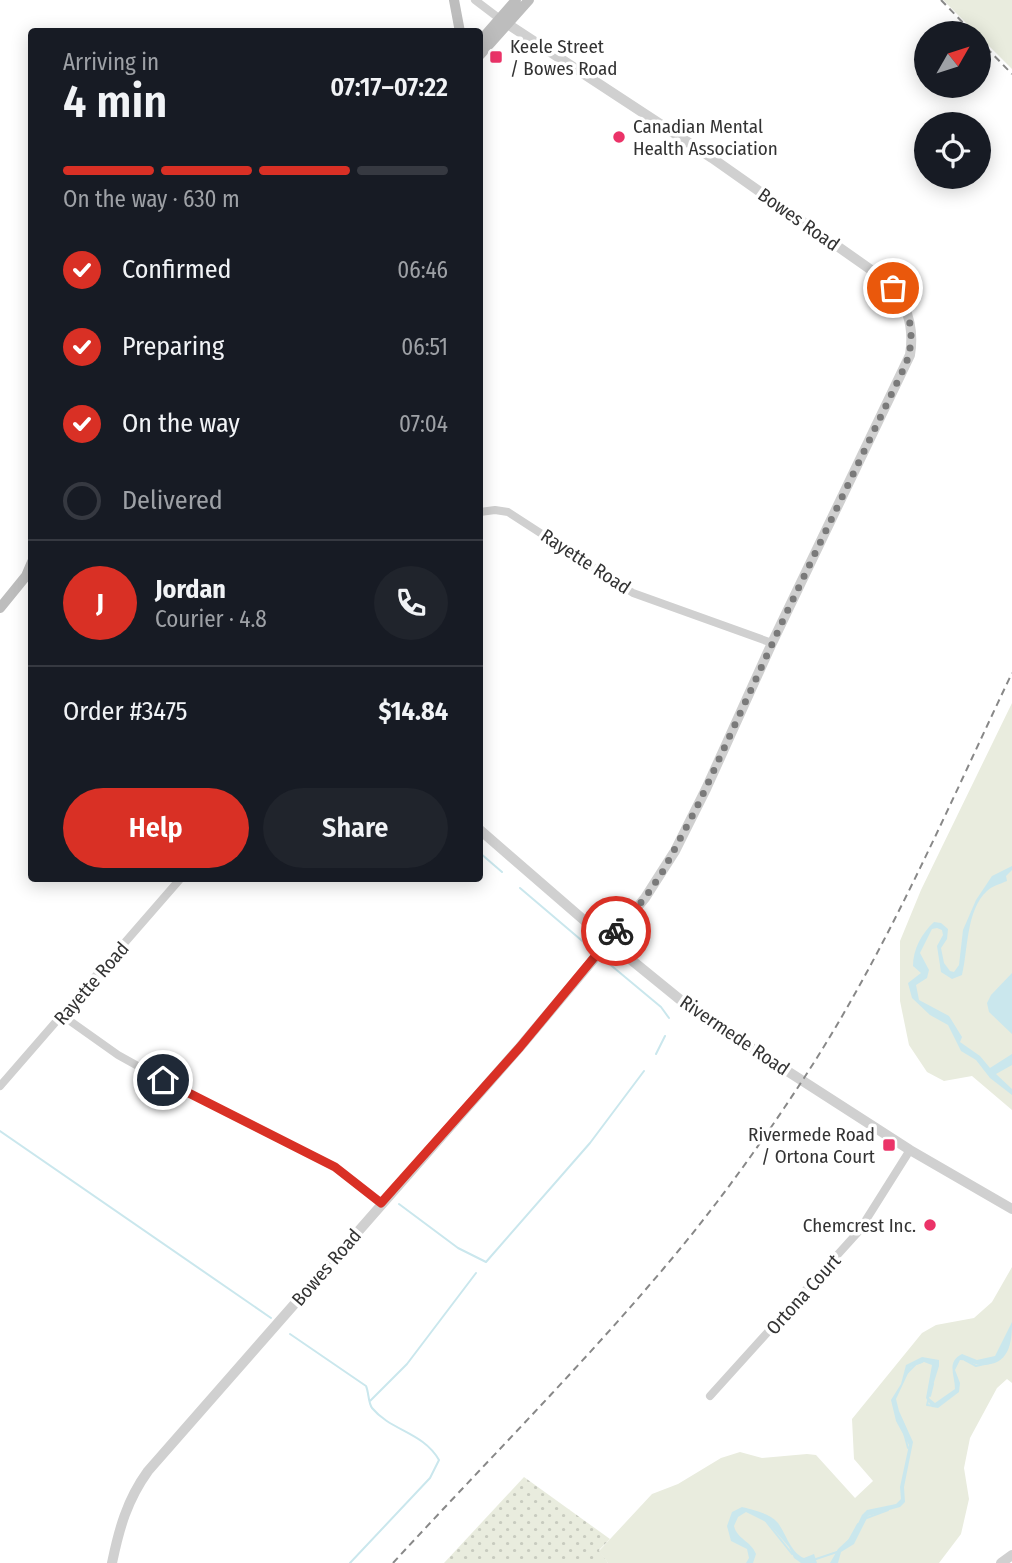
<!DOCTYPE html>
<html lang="en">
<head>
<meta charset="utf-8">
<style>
  body { margin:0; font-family:"Fira Sans Condensed",sans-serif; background:#20242c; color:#f1f3f6; height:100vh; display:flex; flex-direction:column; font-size:26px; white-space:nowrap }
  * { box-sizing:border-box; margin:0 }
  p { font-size:23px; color:#9ea1a6 }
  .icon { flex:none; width:38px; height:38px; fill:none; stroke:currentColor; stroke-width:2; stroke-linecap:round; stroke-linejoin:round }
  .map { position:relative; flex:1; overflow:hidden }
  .drawer { position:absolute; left:28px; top:28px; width:455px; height:854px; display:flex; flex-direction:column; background:#171b24; border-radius:7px; box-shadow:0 4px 18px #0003 }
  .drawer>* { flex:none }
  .needle { width:46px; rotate:51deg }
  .controls { position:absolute; left:914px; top:21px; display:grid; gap:14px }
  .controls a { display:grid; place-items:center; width:77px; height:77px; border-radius:50%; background:#171b24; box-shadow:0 4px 18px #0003; font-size:35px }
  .pin { position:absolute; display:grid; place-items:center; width:60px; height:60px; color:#fff; margin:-30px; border:4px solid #fff; border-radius:50%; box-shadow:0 2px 7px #0007 }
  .courier { position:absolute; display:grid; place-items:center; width:70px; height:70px; margin:-35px; border:5px solid #d93025; border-radius:50%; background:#fff; color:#222; box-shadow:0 2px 9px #0007 }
  .headline em { font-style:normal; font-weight:600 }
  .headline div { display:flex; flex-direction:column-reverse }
  .headline { display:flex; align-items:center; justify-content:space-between; height:119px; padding:0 35px }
  h1 { font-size:46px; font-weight:600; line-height:52px }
  .bar { display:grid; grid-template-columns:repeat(4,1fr); gap:10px 7px; align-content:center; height:84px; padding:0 35px }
  .bar i { height:9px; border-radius:5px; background:#363941 }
  .bar .current { background:#d93025 }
  .bar p { grid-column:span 4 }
  .line { display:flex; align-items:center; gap:18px; padding:0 35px; border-top:2px solid #363941 }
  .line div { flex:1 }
  .round { display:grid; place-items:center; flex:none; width:74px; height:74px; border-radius:37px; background:#20242c }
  ol { padding:0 35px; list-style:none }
  li { display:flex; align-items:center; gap:21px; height:77px }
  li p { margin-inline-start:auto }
  li .icon { padding:7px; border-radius:50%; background:#d93025; color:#fff; stroke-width:4 }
  li:last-child { color:#9ea1a6 }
  li i { width:38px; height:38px; border:4px solid #363941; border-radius:50% }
  .cta { display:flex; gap:14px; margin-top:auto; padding:14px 35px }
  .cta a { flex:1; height:80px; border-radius:42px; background:#d93025; color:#fff; font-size:28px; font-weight:600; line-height:80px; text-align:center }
  .cta a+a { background:#20242c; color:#f1f3f6 }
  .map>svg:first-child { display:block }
  .grass { fill:url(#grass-dots) }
  .park { fill:#e9ecde }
  .water { fill:#cae7ed }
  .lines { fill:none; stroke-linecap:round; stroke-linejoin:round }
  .stream { stroke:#cae7ed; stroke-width:2 }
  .minor { stroke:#d0d0d0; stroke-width:8 }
  .tertiary { stroke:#d0d0d0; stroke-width:10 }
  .secondary { stroke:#bdbdbd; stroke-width:10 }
  .rail { stroke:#888; stroke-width:2; stroke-dasharray:7 5; stroke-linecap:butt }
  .done { stroke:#7a7a7a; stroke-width:7; stroke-dasharray:0 12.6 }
  .route { stroke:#d93025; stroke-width:9 }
  .poi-dot { fill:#eb3368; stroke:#fff; stroke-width:2.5 }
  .labels { text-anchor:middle; stroke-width:7; stroke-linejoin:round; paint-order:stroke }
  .poi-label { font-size:19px; fill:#333; stroke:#fff; text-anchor:start }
  .street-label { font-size:19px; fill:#333; stroke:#fff }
</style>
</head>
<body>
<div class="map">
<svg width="1012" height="1563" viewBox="0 0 1012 1563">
  <defs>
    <pattern id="grass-dots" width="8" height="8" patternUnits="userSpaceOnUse" patternTransform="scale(1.75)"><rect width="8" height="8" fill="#e9ecde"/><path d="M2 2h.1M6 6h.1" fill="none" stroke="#c8cbbf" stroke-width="1.8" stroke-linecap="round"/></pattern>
  </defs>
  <rect width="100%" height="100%" fill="#fff"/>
  <!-- grass -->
  <path class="grass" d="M524,1477L610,1539L599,1550L608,1563H444Z"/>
  <!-- park -->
  <path class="park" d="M943,0H1012V69Z
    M1012,703V1110L972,1076L944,1081L927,1072L909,1045L900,1001V941L921,890Z
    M1012,1267V1383L1007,1379L997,1388L970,1438L964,1468L969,1499L961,1534L939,1563H608L599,1551L652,1494L678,1484L721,1458L740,1452L762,1458L807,1454L816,1455L855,1498L873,1481L854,1459L852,1419L922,1333L936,1325L974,1318L992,1302Z"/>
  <!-- water -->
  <path class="water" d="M1012,866V870L1006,876L1007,881C1000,884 992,886 987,891C966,910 968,951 962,975L952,979L941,972L937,946L943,935L942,930L937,928L932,929L920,953L929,970L927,978L916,985L919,1000L949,1016L962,1037L960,1042L980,1056L990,1068L1012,1054V1065L996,1074L1012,1089V1095L990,1078L976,1060L961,1051L948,1025L930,1015L912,998L908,983L921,973L913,966C913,949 922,933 934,922L941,923L948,929L947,939L941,948L944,963L950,971L954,972L959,965L963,930L976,900L992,876Z
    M1012,973V1034L989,1012L987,1003L991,995Z
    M1012,1322C1012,1344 1009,1365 982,1365C974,1365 968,1360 960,1360L955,1370L960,1383L959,1392L938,1408L932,1407L926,1398L932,1365L924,1362L911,1367L896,1399L899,1411L913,1442L904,1487L905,1502L900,1507L868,1516L854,1544L841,1552L838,1563H830L838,1549L852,1536L862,1515L867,1510L896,1504L901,1499L900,1487L909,1445L896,1421L891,1400L901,1384L906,1365L922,1357L939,1360V1366L929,1398L935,1403L955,1389C955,1375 946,1362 962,1354L977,1360L995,1356Z
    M742,1507C753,1510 770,1513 778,1523C786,1534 791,1553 804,1558L814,1554L817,1563H801L794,1558L789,1547L768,1523L746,1512L738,1517L734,1526C737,1539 751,1541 756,1554L753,1563H746L749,1558L747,1549L731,1541L727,1526L732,1512Z"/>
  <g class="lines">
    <!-- stream -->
    <path class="stream" d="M480,853L502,872
      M520,888L587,945
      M607,962L661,1007L669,1018
      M656,1054L665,1036
      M0,1131L271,1318
      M399,1204L458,1248L486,1262L590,1143L644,1071
      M290,1334L366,1386C369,1393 368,1402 372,1408C391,1431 423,1432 439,1460L430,1478L350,1563
      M965,1360L976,1366L989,1363
      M907,1373L916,1364L922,1362
      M930,1396L933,1384
      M370,1401L407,1364L476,1273
      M928,1401L927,1405L934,1406
      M904,1433L908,1448
      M864,1519L888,1510
      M765,1520L792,1554
      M847,1544L858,1524
      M816,1559L837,1552"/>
    <!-- minor -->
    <path class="minor" d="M475,0L500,19
      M480,512L495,510L508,512L633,593L772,643
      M63,1016L118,1055L163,1080L335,1167L381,1203
      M0,1086L181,878
      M710,1396L859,1231L910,1150"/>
    <!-- tertiary -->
    <path class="tertiary" d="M480,830L608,941L694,1011L910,1150L1012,1209
      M112,1563C119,1529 127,1500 148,1471L520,1047L645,898L675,851L706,789L772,643L910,355C915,324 906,300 884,279L712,158L503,21
      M1001,1563L1012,1555"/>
    <!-- secondary -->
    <path class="secondary" d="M454,0L460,32
      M480,41L516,0
      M480,55L529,0
      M0,608L26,576L32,562"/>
    <!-- rail -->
    <path class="rail" d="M941,0L973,33
      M978,39L1012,74
      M393,1563C483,1465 578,1370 664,1268C715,1208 761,1144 804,1078C887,951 947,809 1012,673"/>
  </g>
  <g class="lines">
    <!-- done -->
    <path class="done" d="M616,931L645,898L663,871L697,807L785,616L905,366C916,338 912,312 893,288"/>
    <!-- route -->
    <path class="route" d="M163,1080L335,1167L381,1203L520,1047L616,931"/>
  </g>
  <!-- markers -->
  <g class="poi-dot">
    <rect x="489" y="50" width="14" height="14" rx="3.5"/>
    <circle cx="619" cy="137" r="7"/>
    <rect x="882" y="1138" width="14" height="14" rx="3.5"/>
    <circle cx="930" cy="1225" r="7"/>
  </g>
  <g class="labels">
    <!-- poi labels -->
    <g class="poi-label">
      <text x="510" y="53">Keele Street<tspan x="510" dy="22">/ Bowes Road</tspan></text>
      <text x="633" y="133">Canadian Mental<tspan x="633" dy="22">Health Association</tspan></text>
      <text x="875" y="1141" text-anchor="end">Rivermede Road<tspan x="875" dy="22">/ Ortona Court</tspan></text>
      <text x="916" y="1232" text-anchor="end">Chemcrest Inc.</text>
    </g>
    <!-- street labels -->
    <g class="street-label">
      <text transform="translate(799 219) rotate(35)" y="7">Bowes Road</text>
      <text transform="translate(586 561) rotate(33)" y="7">Rayette Road</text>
      <text transform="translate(91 983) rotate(-49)" y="7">Rayette Road</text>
      <text transform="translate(735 1035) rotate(34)" y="7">Rivermede Road</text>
      <text transform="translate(326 1267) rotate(-49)" y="7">Bowes Road</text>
      <text transform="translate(803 1294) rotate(-48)" y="7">Ortona Court</text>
    </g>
  </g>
</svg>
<div class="controls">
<a><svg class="needle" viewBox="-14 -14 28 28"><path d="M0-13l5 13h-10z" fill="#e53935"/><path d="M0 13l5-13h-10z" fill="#9ea1a6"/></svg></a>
<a><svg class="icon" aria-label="locate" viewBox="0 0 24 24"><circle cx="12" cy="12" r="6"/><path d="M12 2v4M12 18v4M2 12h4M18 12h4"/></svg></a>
</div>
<div class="pin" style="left:893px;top:288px;background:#ea580c"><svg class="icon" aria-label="bag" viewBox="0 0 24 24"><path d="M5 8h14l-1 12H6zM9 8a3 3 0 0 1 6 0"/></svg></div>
<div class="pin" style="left:163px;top:1080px;background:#1f2937"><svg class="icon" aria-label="home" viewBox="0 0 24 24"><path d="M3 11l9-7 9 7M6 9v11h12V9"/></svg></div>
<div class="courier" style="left:616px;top:931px"><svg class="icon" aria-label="bike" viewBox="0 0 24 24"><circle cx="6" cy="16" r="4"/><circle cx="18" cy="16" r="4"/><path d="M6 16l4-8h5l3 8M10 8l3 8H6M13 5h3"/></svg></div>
<section class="drawer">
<div class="headline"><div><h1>4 min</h1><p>Arriving in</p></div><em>07:17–07:22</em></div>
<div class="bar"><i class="current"></i><i class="current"></i><i class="current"></i><i></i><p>On the way · 630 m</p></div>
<ol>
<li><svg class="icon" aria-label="check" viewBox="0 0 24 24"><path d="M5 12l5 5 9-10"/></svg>Confirmed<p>06:46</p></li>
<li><svg class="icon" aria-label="check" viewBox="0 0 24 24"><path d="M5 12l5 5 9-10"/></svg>Preparing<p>06:51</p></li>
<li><svg class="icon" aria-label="check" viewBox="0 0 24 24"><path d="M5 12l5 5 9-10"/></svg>On the way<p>07:04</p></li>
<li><i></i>Delivered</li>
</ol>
<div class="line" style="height:126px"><b class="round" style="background:#d93025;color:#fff">J</b><div><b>Jordan</b><p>Courier · 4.8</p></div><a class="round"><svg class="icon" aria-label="phone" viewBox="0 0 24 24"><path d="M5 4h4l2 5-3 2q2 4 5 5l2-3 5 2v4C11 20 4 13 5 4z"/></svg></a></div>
<div class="line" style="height:91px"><div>Order #3475</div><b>$14.84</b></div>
<div class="cta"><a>Help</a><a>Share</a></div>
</section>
</div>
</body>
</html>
